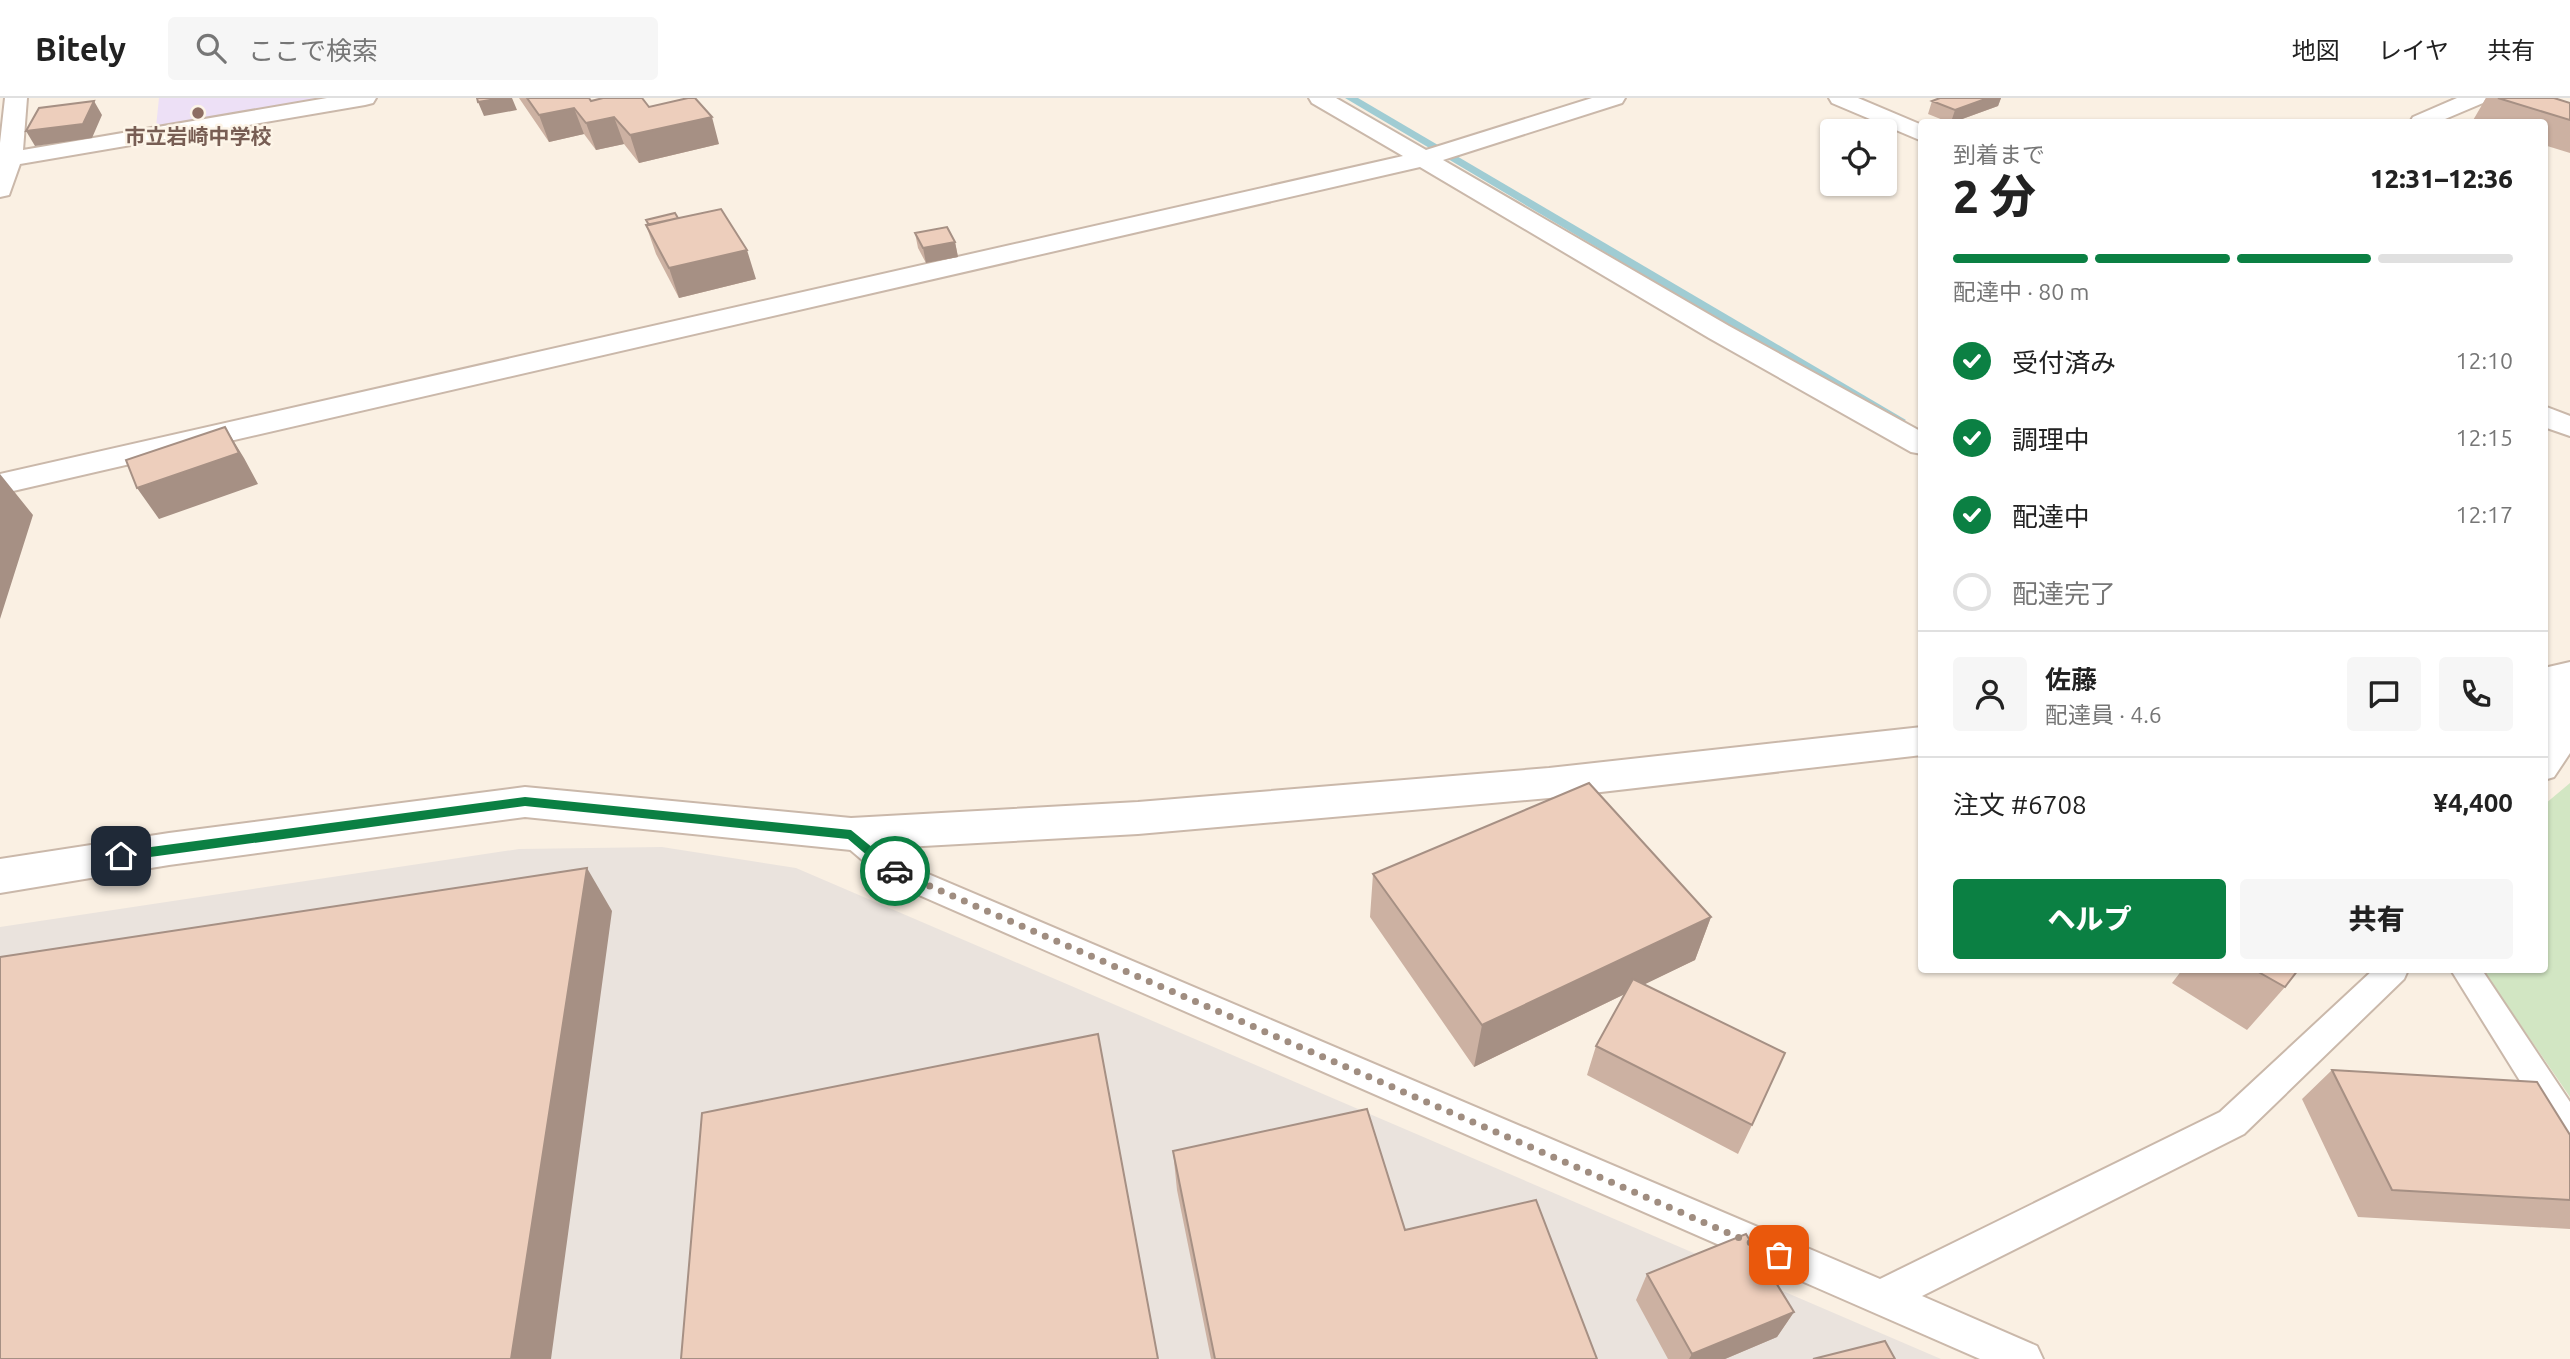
<!DOCTYPE html>
<html lang="ja">
<head>
<meta charset="utf-8">
<style>
  body { margin:0; font-family:Ubuntu,"Noto Sans JP",sans-serif; background:#f6f6f6; color:#222; height:100vh; display:flex; flex-direction:column; font-size:26px; white-space:nowrap }
  * { box-sizing:border-box; margin:0 }
  p { font-size:23px; color:#767676 }
  .icon { flex:none; width:38px; height:38px; fill:none; stroke:currentColor; stroke-width:2; stroke-linecap:round; stroke-linejoin:round }
  .map { position:relative; flex:1; overflow:hidden }
  .sheet { position:absolute; left:1918px; top:21px; width:630px; height:854px; display:flex; flex-direction:column; background:#fff; border-radius:7px; box-shadow:0 2px 5px #0004 }
  .sheet>* { flex:none }
  .tools { position:absolute; left:1820px; top:21px; display:grid; gap:14px }
  .tools a { display:grid; place-items:center; width:77px; height:77px; border-radius:7px; background:#fff; box-shadow:0 2px 5px #0004; font-size:35px }
  .pin { position:absolute; display:grid; place-items:center; width:60px; height:60px; color:#fff; margin:-30px; border-radius:14px; box-shadow:0 4px 10px #0006 }
  .courier { position:absolute; display:grid; place-items:center; width:70px; height:70px; margin:-35px; border:5px solid #0b8043; border-radius:50%; background:#fff; color:#222; box-shadow:0 2px 9px #0007 }
  .head em { font-style:normal; font-weight:800 }
  .head div { display:flex; flex-direction:column-reverse }
  .head { display:flex; align-items:center; justify-content:space-between; height:119px; padding:0 35px }
  h1 { font-size:46px; font-weight:800; line-height:52px }
  .bar { display:grid; grid-template-columns:repeat(4,1fr); gap:10px 7px; align-content:center; height:84px; padding:0 35px }
  .bar i { height:9px; border-radius:5px; background:#e0e0e0 }
  .bar .active { background:#0b8043 }
  .bar p { grid-column:span 4 }
  .line { display:flex; align-items:center; gap:18px; padding:0 35px; border-top:2px solid #e0e0e0 }
  .line div { flex:1 }
  .round { display:grid; place-items:center; flex:none; width:74px; height:74px; border-radius:7px; background:#f6f6f6 }
  ol { padding:0 35px; list-style:none }
  li { display:flex; align-items:center; gap:21px; height:77px }
  li p { margin-inline-start:auto }
  li .icon { padding:7px; border-radius:50%; background:#0b8043; color:#fff; stroke-width:4 }
  li:last-child { color:#767676 }
  li i { width:38px; height:38px; border:4px solid #e0e0e0; border-radius:50% }
  .primary-button { display:flex; gap:14px; margin-top:auto; padding:14px 35px }
  .primary-button a { flex:1; height:80px; border-radius:7px; background:#0b8043; color:#fff; font-size:28px; font-weight:800; line-height:80px; text-align:center }
  .primary-button a+a { background:#f6f6f6; color:#222 }
  header { display:flex; align-items:center; gap:42px; box-sizing:border-box; height:98px; padding:0 35px; background:#fff; border-bottom:2px solid #e0e0e0 }
  header strong { font-size:33px }
  nav { display:flex; gap:38px; margin-inline-start:auto; font-size:24px }
  .search { width:490px; height:63px; background:#f6f6f6; display:flex; align-items:center; gap:18px; box-sizing:border-box; padding:0 24px; border-radius:7px; color:#767676; font-size:26px }
  .map>svg:first-child { display:block }
  .industrial { fill:#eae3dd }
  .education { fill:#ede0f6 }
  .green { fill:#d2e6c3 }
  .lines { fill:none; stroke-linecap:round; stroke-linejoin:round }
  .stream { fill:#a0ccd3; fill-rule:evenodd }
  .service-casing { stroke:#cab8aa; stroke-width:4 }
  .minor-casing { stroke:#cab8aa; stroke-width:4 }
  .tertiary-casing { stroke:#cab8aa; stroke-width:4 }
  .service { fill:#fff; fill-rule:evenodd }
  .minor { fill:#fff; fill-rule:evenodd }
  .tertiary { fill:#fff; fill-rule:evenodd }
  .wall { fill:#ccb1a2 }
  .shaded-wall { fill:#a69084 }
  .building { fill:#edcebc; stroke:#a69084; stroke-width:2 }
  .route { fill:#0b8043 }
  .done { stroke:#a08d80; stroke-width:7; stroke-dasharray:0 12.6 }
  .education-dot { fill:#8d6e63; stroke:#fdf5e8; stroke-width:2.5 }
  .labels { text-anchor:middle; stroke-width:5; stroke-linejoin:round; paint-order:stroke }
  .far-education-label { font-size:21px; font-weight:bold; fill:#785e54; stroke:#fdf5e8 }
</style>
</head>
<body>
<header>
<strong>Bitely</strong>
<div class="search"><svg class="icon" aria-label="search" viewBox="0 0 24 24"><circle cx="10" cy="10" r="6"/><path d="M15 15l6 6"/></svg>ここで検索</div>
<nav><a>地図</a><a>レイヤ</a><a>共有</a></nav>
</header>
<div class="map">
<svg width="2570" height="1261" viewBox="0 0 2570 1261">
  <rect width="100%" height="100%" fill="#faf0e3"/>
  <!-- industrial -->
  <path class="industrial" d="M662,749L796,770L1941,1261H0V829L519,751Z"/>
  <!-- education -->
  <path class="education" d="M159,0H322L156,29Z"/>
  <!-- green -->
  <path class="green" d="M2570,685V999L2483,872H2544L2545,706Z"/>
  <g class="lines">
    <!-- stream -->
    <path class="stream" d="M1345,0H1358L1906,322L1898,327L1893,325Z"/>
    <defs>
      <path id="service" d="M2560,570L2570,575V655L2554,679L2544,682V651L2548,647L2547,579L2551,573Z
        M851,725L861,728L907,767L1880,1181L2220,1014L2373,872H2408L2404,881L2244,1036L1922,1198L2037,1248L2043,1261H1980L887,783L841,744L837,736L841,728Z
        M2451,872H2482L2570,1004V1048L2558,1044Z"/>
      <path id="minor" d="M5,0H27L23,52L327,0H376L373,5L365,7L20,66L9,97L0,99V45Z
        M1309,0H1336L1426,52L1592,0H1625L1622,5L1443,62L1729,228L1922,334V356L1911,354L1709,240L1420,69L0,396V376L1403,58L1312,5Z
        M2457,0H2486L2483,5L2438,24H2410L2413,19Z
        M1922,629V657L1549,700L1138,736L851,752L525,719L169,767L0,795V761L169,735L525,689L851,720L1138,704L1549,670Z"/>
      <path id="tertiary" d="M1829,0H1858L1922,27V43L1832,5Z
        M2544,308L2570,318V338L2544,329Z
        M2570,564V590L2544,596V570Z"/>
    </defs>
    <!-- service casing -->
    <use href="#service" class="service-casing"/>
    <!-- minor casing -->
    <use href="#minor" class="minor-casing"/>
    <!-- tertiary casing -->
    <use href="#tertiary" class="tertiary-casing"/>
    <!-- service -->
    <use href="#service" class="service"/>
    <!-- minor -->
    <use href="#minor" class="minor"/>
    <!-- tertiary -->
    <use href="#tertiary" class="tertiary"/>
  </g>
  <!-- wall -->
  <path class="wall" d="M519,0H589L591,3L649,9L719,46L639,65L624,46L596,52L584,36L549,44Z
    M1940,0H2001L1998,8L1954,24H1948L1928,16L1932,3Z
    M2486,0H2554L2570,5V55L2544,47V24H2472Z
    M678,120L756,181L679,200L656,156L646,127Z
    M915,135L955,144L958,159L926,165L918,150Z
    M1373,776L1711,819L1695,862L1644,886L1752,1027L1738,1056L1587,977L1596,948L1625,896L1474,969L1370,819Z
    M2182,872H2298L2285,889L2247,932L2172,885Z
    M2332,972L2570,1037V1131L2358,1119L2302,1001Z
    M1173,1053L1597,1261H1211L1177,1092Z
    M1647,1176L1794,1214L1777,1239L1725,1261H1668L1636,1202Z"/>
  <!-- shaded-wall -->
  <path class="shaded-wall" d="M502,0H512L517,12L484,18L478,4Z
    M1988,0H2001L1998,8L1954,24H1951L1955,12Z
    M94,3L102,17L92,40L35,48L26,33Z
    M574,10L584,36L549,44L539,17Z
    M614,19L624,46L596,52L586,25Z
    M712,19L719,46L639,65L630,37Z
    M955,144L958,159L926,165L923,150Z
    M747,152L756,181L679,200L669,170Z
    M225,329L244,360L258,386L159,421L137,390Z
    M0,376L33,417L0,521Z
    M587,770L612,813L551,1261H511Z
    M1711,819L1695,862L1474,969L1482,927Z
    M1794,1214L1777,1239L1725,1261H1689L1692,1256Z"/>
  <!-- building -->
  <path class="building" d="M477,0H502L478,4Z
    M527,0H589L591,3L603,0H642L649,9L688,0H695L712,19L630,37L614,19L586,25L574,10L539,17Z
    M1940,0H1988L1955,12L1932,3Z
    M2498,0H2554L2570,5V22Z
    M94,3L83,26L26,33L39,10Z
    M721,111L747,152L669,170L646,127Z
    M675,115L678,120L649,127L646,122Z
    M947,129L955,144L923,150L915,135Z
    M225,329L239,355L137,390L126,362Z
    M1589,685L1711,819L1482,927L1373,776Z
    M587,770L511,1261H0V859Z
    M2255,872H2298L2285,889Z
    M1633,881L1785,955L1752,1027L1596,948Z
    M1098,936L1158,1261H681L702,1015Z
    M2332,972L2537,984L2570,1037V1102L2392,1092Z
    M1367,1011L1405,1132L1536,1102L1597,1261H1215L1173,1053Z
    M1746,1136L1794,1214L1692,1256L1647,1176Z
    M1885,1243L1895,1261H1813Z"/>
  <!-- route -->
  <path class="route" d="M525,699L851,732L901,773L899,777H890L848,741L525,708L121,763L115,758L121,753Z"/>
  <g class="lines">
    <!-- done -->
    <path class="done" d="M895,773L1779,1157"/>
  </g>
  <!-- markers -->
  <circle class="education-dot" cx="198" cy="15" r="7"/>
  <g class="labels">
    <!-- far-education labels -->
    <g class="far-education-label">
      <text x="198" y="46">市立岩崎中学校</text>
    </g>
  </g>
</svg>
<div class="tools">
<a><svg class="icon" aria-label="locate" viewBox="0 0 24 24"><circle cx="12" cy="12" r="6"/><path d="M12 2v4M12 18v4M2 12h4M18 12h4"/></svg></a>
</div>
<div class="pin" style="left:1779px;top:1157px;background:#ea580c"><svg class="icon" aria-label="bag" viewBox="0 0 24 24"><path d="M5 8h14l-1 12H6zM9 8a3 3 0 0 1 6 0"/></svg></div>
<div class="pin" style="left:121px;top:758px;background:#1f2937"><svg class="icon" aria-label="home" viewBox="0 0 24 24"><path d="M3 11l9-7 9 7M6 9v11h12V9"/></svg></div>
<div class="courier" style="left:895px;top:773px"><svg class="icon" aria-label="car" viewBox="0 0 24 24"><path d="M5 17H2v-5l4-1 3-4h7l3 4 3 1v5h-3M9 17h6M6 11h13"/><circle cx="7" cy="17" r="2"/><circle cx="17" cy="17" r="2"/></svg></div>
<section class="sheet">
<div class="head"><div><h1>2 分</h1><p>到着まで</p></div><em>12:31–12:36</em></div>
<div class="bar"><i class="active"></i><i class="active"></i><i class="active"></i><i></i><p>配達中 · 80 m</p></div>
<ol>
<li><svg class="icon" aria-label="check" viewBox="0 0 24 24"><path d="M5 12l5 5 9-10"/></svg>受付済み<p>12:10</p></li>
<li><svg class="icon" aria-label="check" viewBox="0 0 24 24"><path d="M5 12l5 5 9-10"/></svg>調理中<p>12:15</p></li>
<li><svg class="icon" aria-label="check" viewBox="0 0 24 24"><path d="M5 12l5 5 9-10"/></svg>配達中<p>12:17</p></li>
<li><i></i>配達完了</li>
</ol>
<div class="line" style="height:126px"><a class="round"><svg class="icon" aria-label="person" viewBox="0 0 24 24"><circle cx="12" cy="8" r="4"/><path d="M4 21q1-7 8-7t8 7"/></svg></a><div><b>佐藤</b><p>配達員 · 4.6</p></div><a class="round"><svg class="icon" aria-label="chat" viewBox="0 0 24 24"><path d="M4 5h16v11H9l-5 4z"/></svg></a><a class="round"><svg class="icon" aria-label="phone" viewBox="0 0 24 24"><path d="M5 4h4l2 5-3 2q2 4 5 5l2-3 5 2v4C11 20 4 13 5 4z"/></svg></a></div>
<div class="line" style="height:91px"><div>注文 #6708</div><b>¥4,400</b></div>
<div class="primary-button"><a>ヘルプ</a><a>共有</a></div>
</section>
</div>
</body>
</html>
